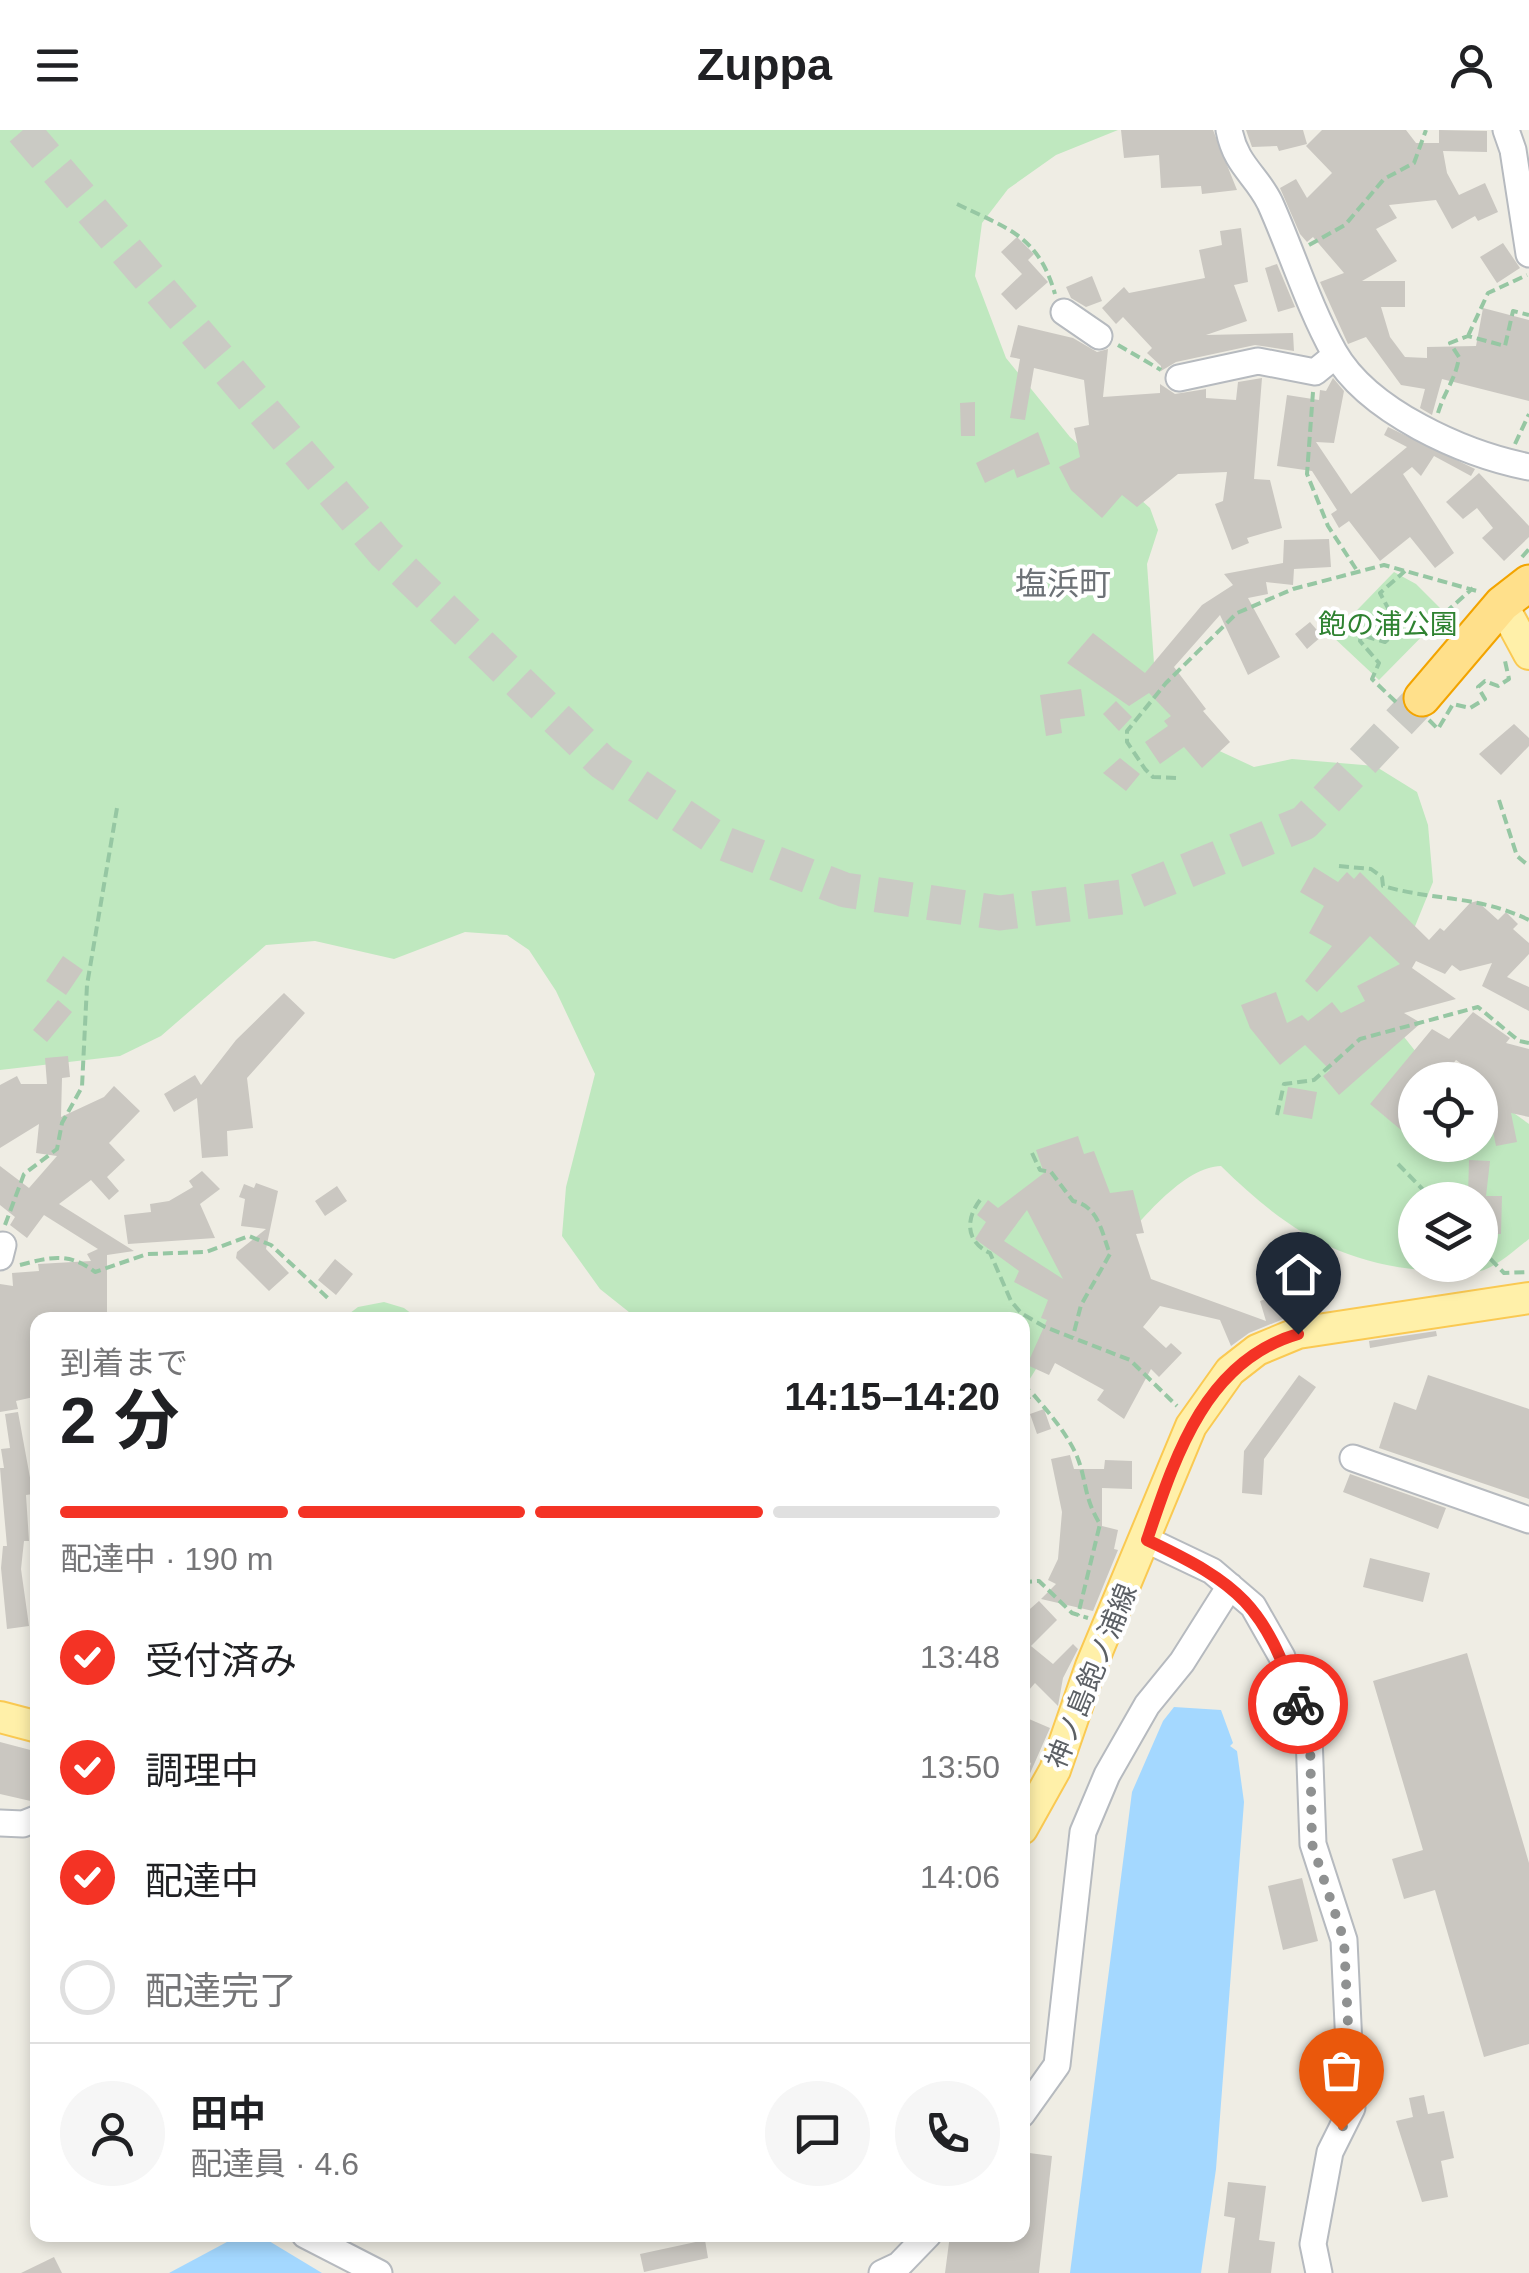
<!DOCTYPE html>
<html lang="ja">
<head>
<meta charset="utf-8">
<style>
  body { margin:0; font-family:Arial,"Noto Sans JP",sans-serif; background:#f6f6f6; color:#202124; height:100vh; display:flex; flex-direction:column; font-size:38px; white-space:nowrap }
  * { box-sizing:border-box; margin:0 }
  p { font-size:32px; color:#757577 }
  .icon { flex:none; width:55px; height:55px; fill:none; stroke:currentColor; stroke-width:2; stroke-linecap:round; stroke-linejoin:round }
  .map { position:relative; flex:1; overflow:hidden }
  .details { position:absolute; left:30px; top:1182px; width:1000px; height:930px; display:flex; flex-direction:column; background:#fff; border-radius:20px; box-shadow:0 5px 15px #0003 }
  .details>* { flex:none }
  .fabs { position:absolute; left:1398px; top:932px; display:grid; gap:20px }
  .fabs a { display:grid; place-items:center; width:100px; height:100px; border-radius:50%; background:#fff; box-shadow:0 5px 15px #0003; font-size:50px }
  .pin { position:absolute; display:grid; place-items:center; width:85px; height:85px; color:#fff; margin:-102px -42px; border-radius:50% 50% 50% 0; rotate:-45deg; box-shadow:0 0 10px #0007 }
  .pin .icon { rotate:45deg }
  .courier { position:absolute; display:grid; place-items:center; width:100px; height:100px; margin:-50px; border:8px solid #f43325; border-radius:50%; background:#fff; color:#222; box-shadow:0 2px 12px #0007 }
  .headline em { font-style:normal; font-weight:700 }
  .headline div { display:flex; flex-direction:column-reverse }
  .headline { display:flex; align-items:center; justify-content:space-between; height:170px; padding:0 30px }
  h1 { font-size:65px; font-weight:700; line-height:75px }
  .bar { display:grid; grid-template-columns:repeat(4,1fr); gap:15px 10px; align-content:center; height:120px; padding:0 30px }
  .bar i { height:12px; border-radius:8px; background:#e0e0e0 }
  .bar .on { background:#f43325 }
  .bar p { grid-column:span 4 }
  .line { display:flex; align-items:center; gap:25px; padding:0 30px; border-top:2px solid #e0e0e0 }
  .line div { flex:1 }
  .round { display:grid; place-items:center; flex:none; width:105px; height:105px; border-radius:52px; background:#f6f6f6 }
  ol { padding:0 30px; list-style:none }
  li { display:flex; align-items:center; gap:30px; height:110px }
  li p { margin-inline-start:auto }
  li .icon { padding:10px; border-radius:50%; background:#f43325; color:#fff; stroke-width:4 }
  li:last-child { color:#757577 }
  li i { width:55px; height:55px; border:5px solid #e0e0e0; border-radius:50% }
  header { display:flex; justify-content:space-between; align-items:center; height:130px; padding:0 30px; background:#fff; font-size:45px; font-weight:700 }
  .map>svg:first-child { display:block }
  .green { fill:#bfe8bf; fill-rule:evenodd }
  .water { fill:#a4d8ff }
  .building { fill:#cac7c1; fill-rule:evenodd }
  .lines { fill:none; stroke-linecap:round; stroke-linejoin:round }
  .highway-tunnel { stroke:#cacac4; stroke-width:35; stroke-dasharray:35 18; stroke-linecap:butt }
  .minor-casing { stroke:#b6babf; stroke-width:29 }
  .major-casing { stroke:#fac952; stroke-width:34 }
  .highway-casing { stroke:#f3a400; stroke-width:39 }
  .path { stroke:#96c7a3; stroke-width:4; stroke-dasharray:10 5; stroke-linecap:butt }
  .minor { stroke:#fff; stroke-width:25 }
  .major { stroke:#fff0a9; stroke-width:30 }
  .highway { stroke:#ffe08b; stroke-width:35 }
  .done { stroke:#8f9191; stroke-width:10; stroke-dasharray:0 18 }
  .route { stroke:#f43325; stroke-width:12 }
  .labels { text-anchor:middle; stroke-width:8; stroke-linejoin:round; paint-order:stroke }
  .park-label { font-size:28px; fill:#2f8231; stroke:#fff }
  .street-label { font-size:28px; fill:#5c6065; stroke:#fff }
  .quarter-label { font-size:32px; fill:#6d7277; stroke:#fff }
</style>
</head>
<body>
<header><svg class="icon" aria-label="menu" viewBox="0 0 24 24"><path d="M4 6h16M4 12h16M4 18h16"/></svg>Zuppa<svg class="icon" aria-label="person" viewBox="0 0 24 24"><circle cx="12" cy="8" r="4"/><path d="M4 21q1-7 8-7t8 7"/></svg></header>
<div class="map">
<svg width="1529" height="2143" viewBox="0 0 1529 2143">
  <rect width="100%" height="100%" fill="#efede4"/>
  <!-- green -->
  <path class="green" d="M0,0H1118L1056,25L1008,59L982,93L975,146L1006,228L1070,307L1150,378L1158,400L1147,434L1156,562L1198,611L1254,637L1292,629L1375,636L1417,662L1428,695L1433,752L1407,816L1389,888L1416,922L1462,950H1415V1015H1480V959L1529,994V1109C1516,1119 1500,1134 1484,1140C1464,1146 1442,1142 1422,1140C1335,1132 1282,1096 1221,1036C1156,1037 1057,1206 1023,1260L1022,1190H639L600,1159L562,1106L566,1057L595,944L556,861L529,820L507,805L465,802L394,829L315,811L266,815L161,906L120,926L0,940ZM1415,1070H1480V1135H1415Z
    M1394,442L1416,454L1445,483L1379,550L1332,506Z
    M384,1172L404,1178L420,1190H341L358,1177Z"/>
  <!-- water -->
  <path class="water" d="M1174,1577L1221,1580L1233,1613L1230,1616L1237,1621L1244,1672L1216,2039L1201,2143H1070L1132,1662L1163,1591Z
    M240,2105H259L322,2143H169Z"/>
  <!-- building -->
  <path class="building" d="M1121,0H1213L1237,60L1202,64L1201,56L1161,58L1159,25L1124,28Z
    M1246,0H1303L1307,14L1279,21L1277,16L1252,17Z
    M1322,0H1406L1416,13H1439V0L1487,1V22L1443,21L1447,43L1459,65L1485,53L1498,82L1478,91L1475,86L1452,99L1436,70L1389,75L1397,88L1376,99L1397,131L1362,151H1405V177H1381L1390,207L1405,227L1427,228V217L1476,216L1483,178L1529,190V271L1442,249L1432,285L1420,278L1425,259L1401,255L1366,207L1348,214L1320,152L1344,143L1313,107L1307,112L1300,104L1280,58L1296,49L1307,68L1332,43L1306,16Z
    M1241,98L1248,152L1234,155L1247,191L1206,205L1293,203L1294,221L1255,215L1176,232L1161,241V236L1147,223L1152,218L1123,187L1116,194L1102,178L1124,157L1129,163L1205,148L1199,120L1222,115L1220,101Z
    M1017,107L1034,124L1028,130L1048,152L1016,180L1001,164L1022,144L1001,122Z
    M1503,113L1520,138L1497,153L1480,127Z
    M1277,134L1295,177L1278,182L1265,138Z
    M1092,146L1102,171L1086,177L1071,168L1066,157Z
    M1018,195L1073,208L1097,222L1108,219L1103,267L1160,263V254L1175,264L1206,259V268L1236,270L1238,252L1262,248L1254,349L1270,350L1282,398L1247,408L1249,413L1232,420L1215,374L1223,371L1227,342L1178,344L1137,377L1122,365L1102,388L1071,360L1059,337L1080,327L1074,298L1089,295L1084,250L1034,238L1025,290L1010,288L1020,229L1010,227Z
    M1333,248L1344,261L1334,313L1316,312L1351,364L1407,317L1384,305L1388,297L1475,339L1471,346L1434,326L1421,346L1412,337L1403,344L1454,423L1435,438L1410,407L1380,431L1349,391L1339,398L1331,384L1337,380L1312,341L1277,336L1287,265L1319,270L1320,260L1326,261Z
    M975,272V306H961L960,273Z
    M1038,302L1050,334L1017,348L1014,339L985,353L976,333Z
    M1479,343L1529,396V407L1504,431L1482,408L1493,398L1477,378L1463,389L1446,372Z
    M1329,409L1331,437L1294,439L1293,455L1266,452L1268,464L1248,468L1280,527L1248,545L1220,485L1174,537L1206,579L1203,581L1230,612L1202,638L1184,617L1160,634L1145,612L1168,596L1164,591L1171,586L1149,563L1129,576L1067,533L1093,503L1145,543L1202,475L1233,455L1224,444L1283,433L1284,410Z
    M1310,492L1322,506L1307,519L1295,504Z
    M1081,559L1085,586L1060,589L1062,603L1046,606L1040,565Z
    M1116,571L1132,587L1119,601L1103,584Z
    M1514,594L1529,608V616L1501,645L1479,624Z
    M1120,628L1140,644L1126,661L1103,643Z
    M1314,737L1338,752L1347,742L1354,749L1360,742L1429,810L1440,798L1444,801L1470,773L1477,771L1498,790L1506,782L1518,794L1513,799L1529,813V824L1507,847L1529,857V881L1482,856L1492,833L1460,841L1452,835L1445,844L1416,831L1412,838L1456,869L1404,883L1421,893L1339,965L1323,946L1330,940L1305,915L1280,935L1250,898L1241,875L1276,862L1287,893L1302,885L1308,891L1332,872L1341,883L1365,871L1357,856L1400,834L1370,806L1317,862L1305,851L1332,816L1309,803L1324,776L1300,762Z
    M63,826L83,840L66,865L46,851Z
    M284,863L305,883L247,948L253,998L227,1001L228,1026L202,1028L197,968L174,982L164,964L195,945L201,955L236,910Z
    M58,870L72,882L47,912L33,900Z
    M1473,882L1510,908L1506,913L1529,919V987L1511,983L1517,1012L1496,1016L1489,982L1480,988V947L1456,930L1440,950H1415V983L1401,1000L1370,974L1432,899L1449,909Z
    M68,926L70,947L62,948L61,987L104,967L114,956L140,981L109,1013L125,1030L107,1047L119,1061L109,1070L91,1050L59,1074L134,1121L107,1125V1190H38V1229L30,1228L38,1266L16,1271L18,1279L0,1282V1154L13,1156L12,1143L39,1141L38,1134L91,1131L87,1124L98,1119L44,1085L27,1108L10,1095L15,1087L0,1075V1036L29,1058L57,1026L36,1023L39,994L0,1018V955L17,946L21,954H47L45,928Z
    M1288,957L1317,962L1312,989L1283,984Z
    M1078,1006L1084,1024L1094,1021L1110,1063L1133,1060L1144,1103L1136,1104L1151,1149L1266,1191L1260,1171L1286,1162L1293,1185L1249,1203L1231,1216L1220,1190L1160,1176L1143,1197L1166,1218L1171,1213L1182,1223L1159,1247L1151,1239L1124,1289L1097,1270L1104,1260L1055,1233L1049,1245L1027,1235L1047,1190L1041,1188L1048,1170L1014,1152L1019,1141L975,1109L986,1092L977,1085L988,1070L998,1078L1044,1043L1036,1020ZM1027,1080L1063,1149L1004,1111Z
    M1469,1030L1490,1031L1486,1066H1502L1501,1104H1480V1066H1468Z
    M202,1041L220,1059L200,1074L215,1108L128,1114L124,1085L151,1082L150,1074L169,1071L193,1057L189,1051Z
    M256,1053L278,1061L266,1119L289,1143L269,1161L236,1128L237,1122L266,1099L241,1096L245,1069L239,1067L244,1054L254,1058Z
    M337,1056L347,1071L325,1086L315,1071Z
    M1283,1124L1290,1144L1274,1150L1266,1129Z
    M335,1129L353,1144L336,1165L318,1150Z
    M1436,1201L1437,1206L1370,1218L1369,1211Z
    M1299,1245L1316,1257L1264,1329L1262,1365L1242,1363L1244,1321Z
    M1428,1245L1529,1279V1369L1379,1318L1394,1272L1416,1280Z
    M1044,1279L1051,1299L1037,1304L1030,1284Z
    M18,1282L33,1364L26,1365L29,1411H24L21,1439L29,1496L7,1499L1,1438L3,1416H7L0,1338H4L1,1319L10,1318L5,1284Z
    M1070,1325L1074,1339H1104L1105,1330L1132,1331V1359L1102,1358V1396L1118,1400L1114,1419L1118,1420L1093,1481L1041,1469L1056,1454L1048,1450L1058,1429L1062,1382L1051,1329Z
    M1350,1344L1446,1378L1438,1399L1343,1362Z
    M1370,1428L1430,1443L1423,1472L1363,1457Z
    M1039,1471L1057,1490L1031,1516L1053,1534L1073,1514L1078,1519L1063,1548L1058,1576L1035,1553L1022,1568V1486Z
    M1467,1523L1529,1733V1914L1484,1927L1435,1760L1404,1769L1392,1729L1423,1720L1373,1551Z
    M1022,1586L1050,1598L1024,1657L1031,1633L1022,1629Z
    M0,1612L38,1622L35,1672L0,1664Z
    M1302,1748L1318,1811L1283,1820L1268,1756Z
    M1424,1965L1428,1984L1444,1981L1454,2028L1441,2031L1448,2067L1422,2072L1396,1991L1413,1987L1409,1968Z
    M1022,2022L1052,2026L1039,2143H945L950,2105H1022Z
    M1228,2052L1266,2056L1259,2110L1275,2112L1271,2143H1228L1235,2088L1224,2086Z
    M705,2110L708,2128L644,2142L640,2124Z
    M54,2127L62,2143H21Z"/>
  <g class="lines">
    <!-- highway-tunnel -->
    <path class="highway-tunnel" d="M23,0L385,423L602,632L723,713L845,760L1000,783L1122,767L1304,693L1422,568"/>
    <defs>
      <path id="minor" d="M1229,0C1236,36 1256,44 1270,73C1292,122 1308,175 1334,222C1368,282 1464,324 1529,337
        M1506,0L1513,20L1529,124
        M1064,182L1099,206
        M1179,248L1258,231L1315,242L1336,225
        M0,1127L3,1115
        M1353,1328L1529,1390
        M1147,1410L1212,1441L1253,1476L1282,1527L1309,1606L1313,1714L1344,1810L1352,1978L1330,2022L1313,2114L1319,2143
        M0,1693L23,1694L38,1688
        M1022,1984L1057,1935L1083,1702L1107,1645L1147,1575L1182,1532L1230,1456
        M305,2105L379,2143
        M882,2143L899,2135L928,2105"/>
      <path id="major" d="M1502,474L1529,524
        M0,1587L38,1597
        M1022,1699L1055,1640L1091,1536L1191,1296L1230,1241L1257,1220L1298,1203L1529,1168"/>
      <path id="highway" d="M1422,568L1502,474L1529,453"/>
    </defs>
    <!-- minor casing -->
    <use href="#minor" class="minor-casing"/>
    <!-- major casing -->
    <use href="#major" class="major-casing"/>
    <!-- highway casing -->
    <use href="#highway" class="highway-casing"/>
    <!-- path -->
    <path class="path" d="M957,74C1008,99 1038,105 1055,164
      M1309,115L1345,95L1384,49L1414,33L1426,0
      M1468,206L1488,163L1527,145
      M1118,215L1161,240
      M1313,262L1307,344L1328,396L1356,439
      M1438,283C1444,262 1456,249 1459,227L1450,213L1468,206L1505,216L1513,181L1529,185
      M1515,314L1529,284
      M1522,427L1529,419
      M1445,483L1473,458
      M1396,572L1372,549L1379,533L1360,511L1361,505L1385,512L1399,499L1380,463L1405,441
      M1429,590L1438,599L1453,574L1470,578L1485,569L1478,557L1485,551L1498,556L1509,549L1505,531
      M1176,648L1153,647L1145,639L1127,612V601L1166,553L1237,483L1293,459L1384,435L1477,461
      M1499,670L1517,726L1529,736
      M1339,736L1371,739L1382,747L1383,756C1434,771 1478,765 1529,790
      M1277,985L1284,954L1314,950L1360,909L1478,877L1519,911L1529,913
      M1032,1023L1040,1040L1051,1042L1073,1071C1099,1076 1102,1104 1110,1124L1081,1175L1073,1206
      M1398,1034L1433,1070
      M980,1070C965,1090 966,1112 990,1123L1011,1171L1021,1183L1045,1197L1130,1230L1177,1276
      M5,1095L24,1044L57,1019L62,993L82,957L87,855L117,678
      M1480,1118L1504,1143L1529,1142
      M20,1135C50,1127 69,1122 95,1142L147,1124L206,1122L249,1106L271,1115L330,1170
      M1022,1254L1033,1264
      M1022,1273L1033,1264C1049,1283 1065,1301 1076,1324C1087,1349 1083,1367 1100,1394L1078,1485
      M1022,1452L1039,1451L1072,1483L1088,1488"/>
    <!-- minor -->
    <use href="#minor" class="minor"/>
    <!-- major -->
    <use href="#major" class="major"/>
    <!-- highway -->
    <use href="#highway" class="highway"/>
  </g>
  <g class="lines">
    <!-- done -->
    <path class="done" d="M1298,1574L1310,1606L1312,1714L1344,1810L1352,1978L1341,2000"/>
    <!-- route -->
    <path class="route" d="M1298,1204C1205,1231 1175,1327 1147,1410C1240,1454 1264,1475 1298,1574"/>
  </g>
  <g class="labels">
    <!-- park labels -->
    <g class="park-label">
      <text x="1388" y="504">飽の浦公園</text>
    </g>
    <!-- street labels -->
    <g class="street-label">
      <text transform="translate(1091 1546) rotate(-68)" y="10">神ノ島飽ノ浦線</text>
    </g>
    <!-- quarter labels -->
    <g class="quarter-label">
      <text x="1063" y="465">塩浜町</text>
    </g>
  </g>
</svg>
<div class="fabs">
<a><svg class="icon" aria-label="locate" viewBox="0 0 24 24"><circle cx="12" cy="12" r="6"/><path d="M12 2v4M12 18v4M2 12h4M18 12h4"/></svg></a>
<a><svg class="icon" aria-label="layers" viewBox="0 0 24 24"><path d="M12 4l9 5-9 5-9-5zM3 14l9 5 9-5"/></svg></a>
</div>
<div class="pin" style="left:1341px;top:2000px;background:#ea580c"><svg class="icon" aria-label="bag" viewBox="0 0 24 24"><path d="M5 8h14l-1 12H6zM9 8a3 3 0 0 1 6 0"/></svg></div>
<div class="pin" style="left:1298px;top:1204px;background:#1f2937"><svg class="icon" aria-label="home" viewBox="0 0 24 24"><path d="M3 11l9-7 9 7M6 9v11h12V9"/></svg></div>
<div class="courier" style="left:1298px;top:1574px"><svg class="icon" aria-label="bike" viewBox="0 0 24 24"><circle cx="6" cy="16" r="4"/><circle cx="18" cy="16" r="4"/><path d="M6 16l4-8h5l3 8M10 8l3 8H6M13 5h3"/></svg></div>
<section class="details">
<div class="headline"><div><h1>2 分</h1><p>到着まで</p></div><em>14:15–14:20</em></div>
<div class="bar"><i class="on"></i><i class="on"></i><i class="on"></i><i></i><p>配達中 · 190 m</p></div>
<ol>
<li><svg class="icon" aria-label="check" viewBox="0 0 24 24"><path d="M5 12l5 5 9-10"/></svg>受付済み<p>13:48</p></li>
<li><svg class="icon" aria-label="check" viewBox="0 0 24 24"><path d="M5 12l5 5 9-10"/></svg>調理中<p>13:50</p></li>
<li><svg class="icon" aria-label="check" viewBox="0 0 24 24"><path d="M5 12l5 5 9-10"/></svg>配達中<p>14:06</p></li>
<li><i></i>配達完了</li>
</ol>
<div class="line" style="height:180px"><a class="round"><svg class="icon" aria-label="person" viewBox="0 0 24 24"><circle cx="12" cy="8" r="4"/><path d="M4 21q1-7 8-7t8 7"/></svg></a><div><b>田中</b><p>配達員 · 4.6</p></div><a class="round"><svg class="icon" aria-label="chat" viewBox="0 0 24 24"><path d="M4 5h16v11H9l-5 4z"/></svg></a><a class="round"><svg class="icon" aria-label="phone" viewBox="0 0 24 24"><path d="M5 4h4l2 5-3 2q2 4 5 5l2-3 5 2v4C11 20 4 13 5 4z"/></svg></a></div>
</section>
</div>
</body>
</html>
